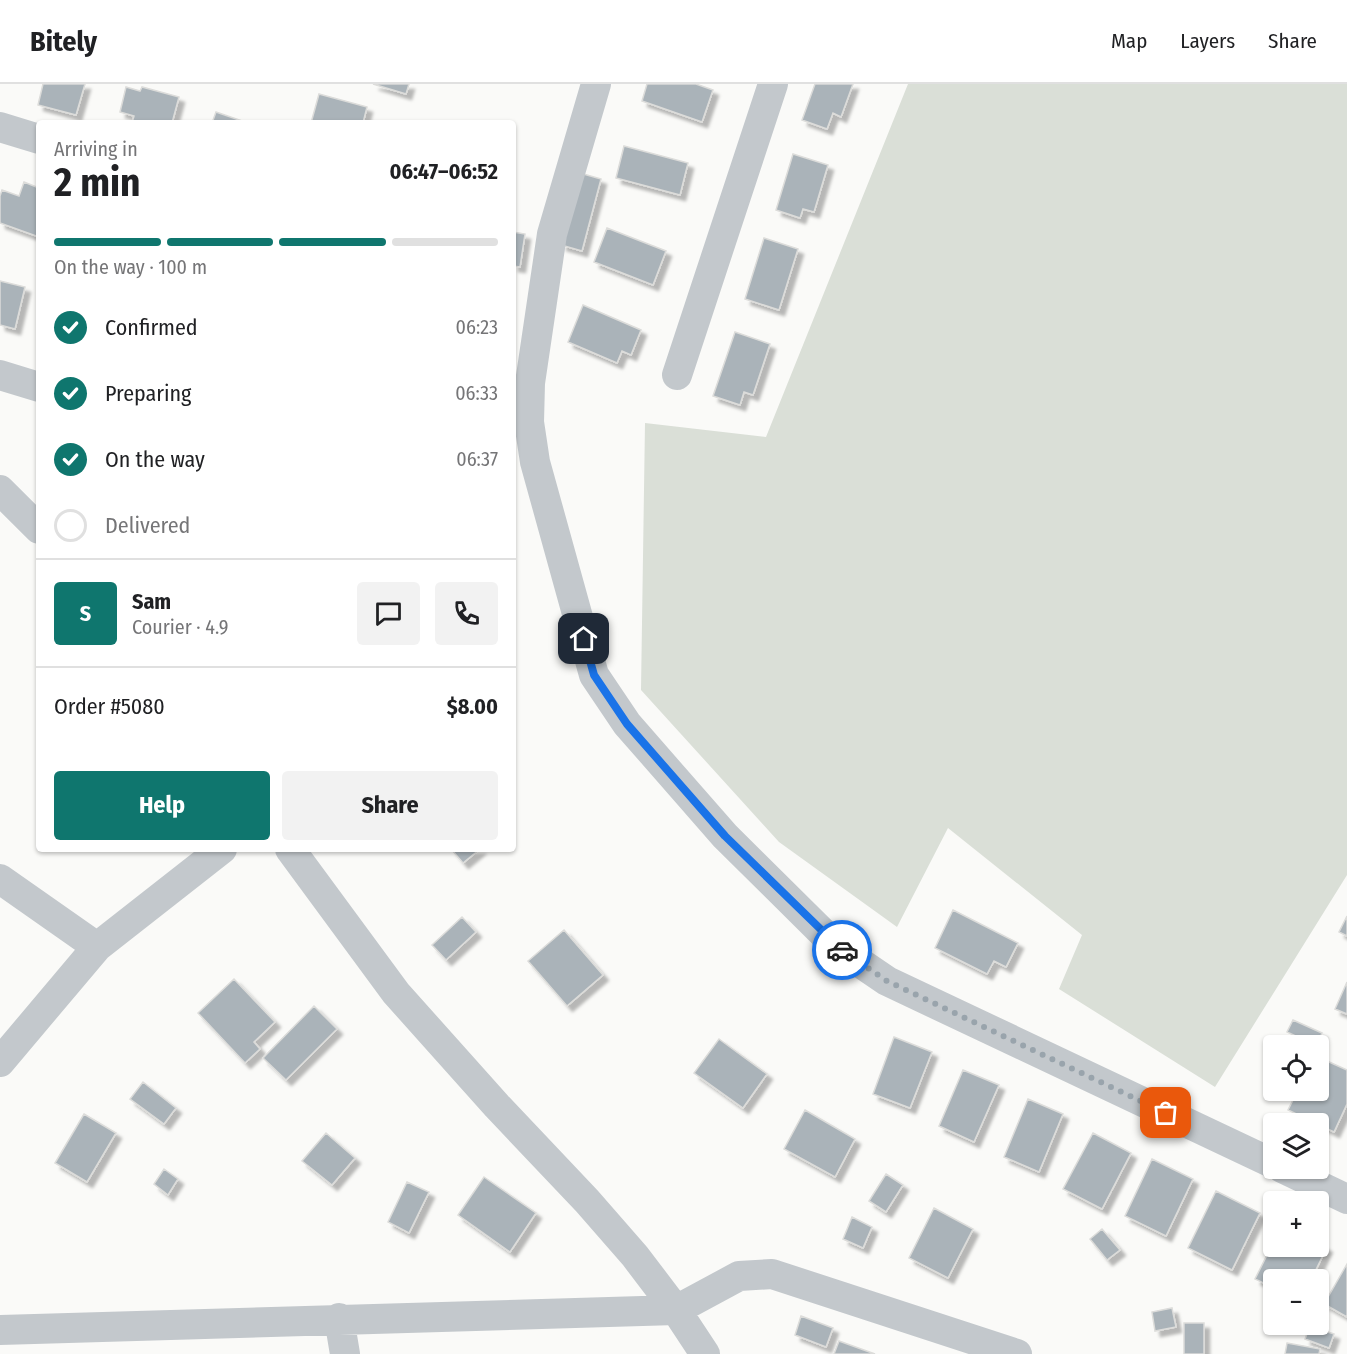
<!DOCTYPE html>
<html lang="en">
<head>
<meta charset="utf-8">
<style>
  body { margin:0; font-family:"Fira Sans Condensed",sans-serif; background:#f2f2f2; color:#202124; height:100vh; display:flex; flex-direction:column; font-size:22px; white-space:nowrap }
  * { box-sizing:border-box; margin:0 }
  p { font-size:20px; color:#757577 }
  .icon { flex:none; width:33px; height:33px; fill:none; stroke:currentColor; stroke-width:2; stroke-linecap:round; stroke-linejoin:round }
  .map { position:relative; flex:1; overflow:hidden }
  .details { position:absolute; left:36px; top:36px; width:480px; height:732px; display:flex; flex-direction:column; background:#fff; border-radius:6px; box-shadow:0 2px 4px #0004 }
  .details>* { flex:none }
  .buttons { position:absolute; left:1263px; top:951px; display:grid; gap:12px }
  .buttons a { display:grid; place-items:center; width:66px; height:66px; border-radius:6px; background:#fff; box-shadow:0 2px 4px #0004; font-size:30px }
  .pin { position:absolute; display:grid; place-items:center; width:51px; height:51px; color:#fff; margin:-26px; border-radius:12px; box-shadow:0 3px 9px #0006 }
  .courier { position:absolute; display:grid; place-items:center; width:60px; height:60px; margin:-30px; border:4px solid #1a73e8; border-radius:50%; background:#fff; color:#222; box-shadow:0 2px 8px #0007 }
  .overview em { font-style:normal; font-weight:700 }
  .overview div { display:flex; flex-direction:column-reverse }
  .overview { display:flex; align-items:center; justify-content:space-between; height:102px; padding:0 18px }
  h1 { font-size:39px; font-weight:700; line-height:45px }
  .bar { display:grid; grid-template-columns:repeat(4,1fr); gap:9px 6px; align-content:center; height:72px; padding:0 18px }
  .bar i { height:8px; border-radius:4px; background:#e0e0e0 }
  .bar .selected { background:#0f766e }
  .bar p { grid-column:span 4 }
  .line { display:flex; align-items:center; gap:15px; padding:0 18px; border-top:2px solid #e0e0e0 }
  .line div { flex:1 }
  .round { display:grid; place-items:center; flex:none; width:63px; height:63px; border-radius:6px; background:#f2f2f2 }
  ol { padding:0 18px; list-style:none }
  li { display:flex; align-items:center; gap:18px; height:66px }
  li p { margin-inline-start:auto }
  li .icon { padding:6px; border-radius:50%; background:#0f766e; color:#fff; stroke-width:4 }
  li:last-child { color:#757577 }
  li i { width:33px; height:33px; border:3px solid #e0e0e0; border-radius:50% }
  .button { display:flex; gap:12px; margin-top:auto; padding:12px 18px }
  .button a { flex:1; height:69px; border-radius:6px; background:#0f766e; color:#fff; font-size:24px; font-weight:700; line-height:69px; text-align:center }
  .button a+a { background:#f2f2f2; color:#202124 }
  header { display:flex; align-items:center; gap:36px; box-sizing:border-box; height:84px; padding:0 30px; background:#fff; border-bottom:2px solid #e0e0e0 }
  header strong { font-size:28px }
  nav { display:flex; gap:33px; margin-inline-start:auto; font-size:21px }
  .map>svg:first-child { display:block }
  .green { fill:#dadfd7 }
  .building { fill:#aab3b9; stroke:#dcdcda; stroke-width:1.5; filter:url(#shadow) }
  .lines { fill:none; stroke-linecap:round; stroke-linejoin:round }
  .minor { stroke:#c3c8cc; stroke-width:30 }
  .done { stroke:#99a4ac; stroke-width:6; stroke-dasharray:0 10.8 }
  .route { stroke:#1a73e8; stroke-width:8 }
</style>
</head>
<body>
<header>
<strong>Bitely</strong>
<nav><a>Map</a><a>Layers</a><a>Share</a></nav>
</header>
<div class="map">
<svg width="1347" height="1270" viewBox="0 0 1347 1270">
  <defs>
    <filter id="shadow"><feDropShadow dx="5.5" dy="5.5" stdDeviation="1.5" flood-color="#0004"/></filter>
  </defs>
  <rect width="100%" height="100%" fill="#fafaf8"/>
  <!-- green -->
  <path class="green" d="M908,0H1347V791L1215,1003L1059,905L1082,851L948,744L897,843L779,758L641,606L645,339L766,353Z"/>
  <!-- building -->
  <path class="building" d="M43,0H85L76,31L38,21Z
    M373,0H409L406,10Z
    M647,0H696L713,6L702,38L642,17Z
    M815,0H853L841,33L833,29L827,45L802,36Z
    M126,3L140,7L142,3L179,13L172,39H132L134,32L120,28Z
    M319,10L367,23L363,39H311Z
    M216,28L248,39H212Z
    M624,62L688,79L680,111L616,94Z
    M793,70L828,81L814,128L803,125L800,134L776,126Z
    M580,89L601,95L582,167L561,161Z
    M24,98L39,104V153L0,139V112L2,106L19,112Z
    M607,144L666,167L653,201L594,178Z
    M513,148L525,150L520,183L513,182Z
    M764,154L798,165L779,226L745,215Z
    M0,197L25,203L15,245L0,241Z
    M583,221L641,246L631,271L622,267L617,279L568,258Z
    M735,248L770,260L753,311L744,308L740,321L713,312Z
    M451,765H480L463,779Z
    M953,826L1018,859L1006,883L994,877L987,890L935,864Z
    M1347,832V852L1339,848Z
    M462,833L476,848L446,876L432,861Z
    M564,846L603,891L567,922L528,877Z
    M234,895L275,938L254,958L260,965L245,979L198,929Z
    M1347,898V930L1335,925Z
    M314,922L337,945L286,996L263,974Z
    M1293,936L1322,949L1317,962L1287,948Z
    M894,953L932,968L910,1024L873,1010Z
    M719,955L767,990L743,1024L694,989Z
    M1318,973L1347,986V1020L1334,1048L1288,1026L1298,1006H1318Z
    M963,986L999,1001L974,1058L939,1042Z
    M143,998L176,1024L164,1040L130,1015Z
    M1028,1015L1063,1030L1039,1088L1004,1073Z
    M805,1026L855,1055L835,1093L784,1065Z
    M84,1030L116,1049L87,1098L55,1079Z
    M326,1049L355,1074L332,1101L302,1077Z
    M1093,1049L1131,1069L1102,1125L1063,1105Z
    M1152,1075L1193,1095L1166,1152L1125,1132Z
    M164,1085L178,1095L168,1111L154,1100Z
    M886,1090L903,1101L886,1128L869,1117Z
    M484,1093L536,1129L510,1168L458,1131Z
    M407,1098L429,1108L409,1149L388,1138Z
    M1216,1107L1260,1129L1232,1186L1188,1164Z
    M934,1124L973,1145L948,1194L909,1174Z
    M852,1133L872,1143L863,1164L843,1155Z
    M1102,1145L1120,1166L1107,1176L1090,1155Z
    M1274,1157V1162H1318V1159L1327,1163L1311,1196H1274V1204L1255,1195Z
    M1347,1180V1233L1324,1220Z
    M1172,1224L1176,1243L1155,1247L1152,1228Z
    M801,1232L833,1244L826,1263L795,1251Z
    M1184,1239H1204V1270H1184Z
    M1310,1242L1334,1250L1329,1264L1305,1255Z
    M839,1257L875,1270H834Z
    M1287,1259L1320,1265L1319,1270H1285Z"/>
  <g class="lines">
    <!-- minor -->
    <path class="minor" d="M596,0L552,150L530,299L529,338L535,378L594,591L627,640L725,752L837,863L887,897L1274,1080
      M0,43L39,55
      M0,291L39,303
      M677,291L773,0
      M0,406L39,445
      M290,765L396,909L497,1022L587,1117L635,1172L676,1226L705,1270
      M0,795L97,863
      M0,978L97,863L222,765
      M1282,1084L1347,1115
      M339,1234L345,1270
      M0,1246L676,1226L739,1192L772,1190L1017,1270"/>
  </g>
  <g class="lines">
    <!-- done -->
    <path class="done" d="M842,866L887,897L1166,1029"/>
    <!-- route -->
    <path class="route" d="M584,555L594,591L627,640L725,752L842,866"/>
  </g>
</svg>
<div class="buttons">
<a><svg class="icon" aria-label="locate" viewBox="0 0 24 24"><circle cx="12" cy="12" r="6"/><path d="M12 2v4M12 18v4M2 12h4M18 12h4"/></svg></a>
<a><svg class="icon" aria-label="layers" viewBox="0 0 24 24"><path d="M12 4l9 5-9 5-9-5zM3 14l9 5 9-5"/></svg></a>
<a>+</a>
<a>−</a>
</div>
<div class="pin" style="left:1166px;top:1029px;background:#ea580c"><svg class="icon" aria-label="bag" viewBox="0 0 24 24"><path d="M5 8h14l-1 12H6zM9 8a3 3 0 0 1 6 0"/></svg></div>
<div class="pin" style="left:584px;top:555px;background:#1f2937"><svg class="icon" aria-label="home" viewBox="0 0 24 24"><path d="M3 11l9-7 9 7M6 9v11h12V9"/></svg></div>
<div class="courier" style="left:842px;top:866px"><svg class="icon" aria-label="car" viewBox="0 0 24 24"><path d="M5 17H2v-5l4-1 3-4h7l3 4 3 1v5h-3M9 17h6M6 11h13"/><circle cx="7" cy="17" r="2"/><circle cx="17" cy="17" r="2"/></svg></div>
<section class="details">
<div class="overview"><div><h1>2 min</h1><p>Arriving in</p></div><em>06:47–06:52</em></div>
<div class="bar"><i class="selected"></i><i class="selected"></i><i class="selected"></i><i></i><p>On the way · 100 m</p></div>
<ol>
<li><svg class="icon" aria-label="check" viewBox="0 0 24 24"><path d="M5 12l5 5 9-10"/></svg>Confirmed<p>06:23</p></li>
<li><svg class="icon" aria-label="check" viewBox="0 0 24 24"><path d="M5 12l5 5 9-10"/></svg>Preparing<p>06:33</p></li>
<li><svg class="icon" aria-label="check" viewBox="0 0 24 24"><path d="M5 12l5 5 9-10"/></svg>On the way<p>06:37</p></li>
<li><i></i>Delivered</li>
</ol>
<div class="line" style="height:108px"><b class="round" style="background:#0f766e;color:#fff">S</b><div><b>Sam</b><p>Courier · 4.9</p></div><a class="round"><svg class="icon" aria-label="chat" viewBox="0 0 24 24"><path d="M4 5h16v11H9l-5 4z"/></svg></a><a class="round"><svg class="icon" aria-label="phone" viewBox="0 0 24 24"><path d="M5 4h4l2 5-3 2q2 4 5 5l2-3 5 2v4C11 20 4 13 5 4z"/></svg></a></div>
<div class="line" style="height:78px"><div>Order #5080</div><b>$8.00</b></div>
<div class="button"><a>Help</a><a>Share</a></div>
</section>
</div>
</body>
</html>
